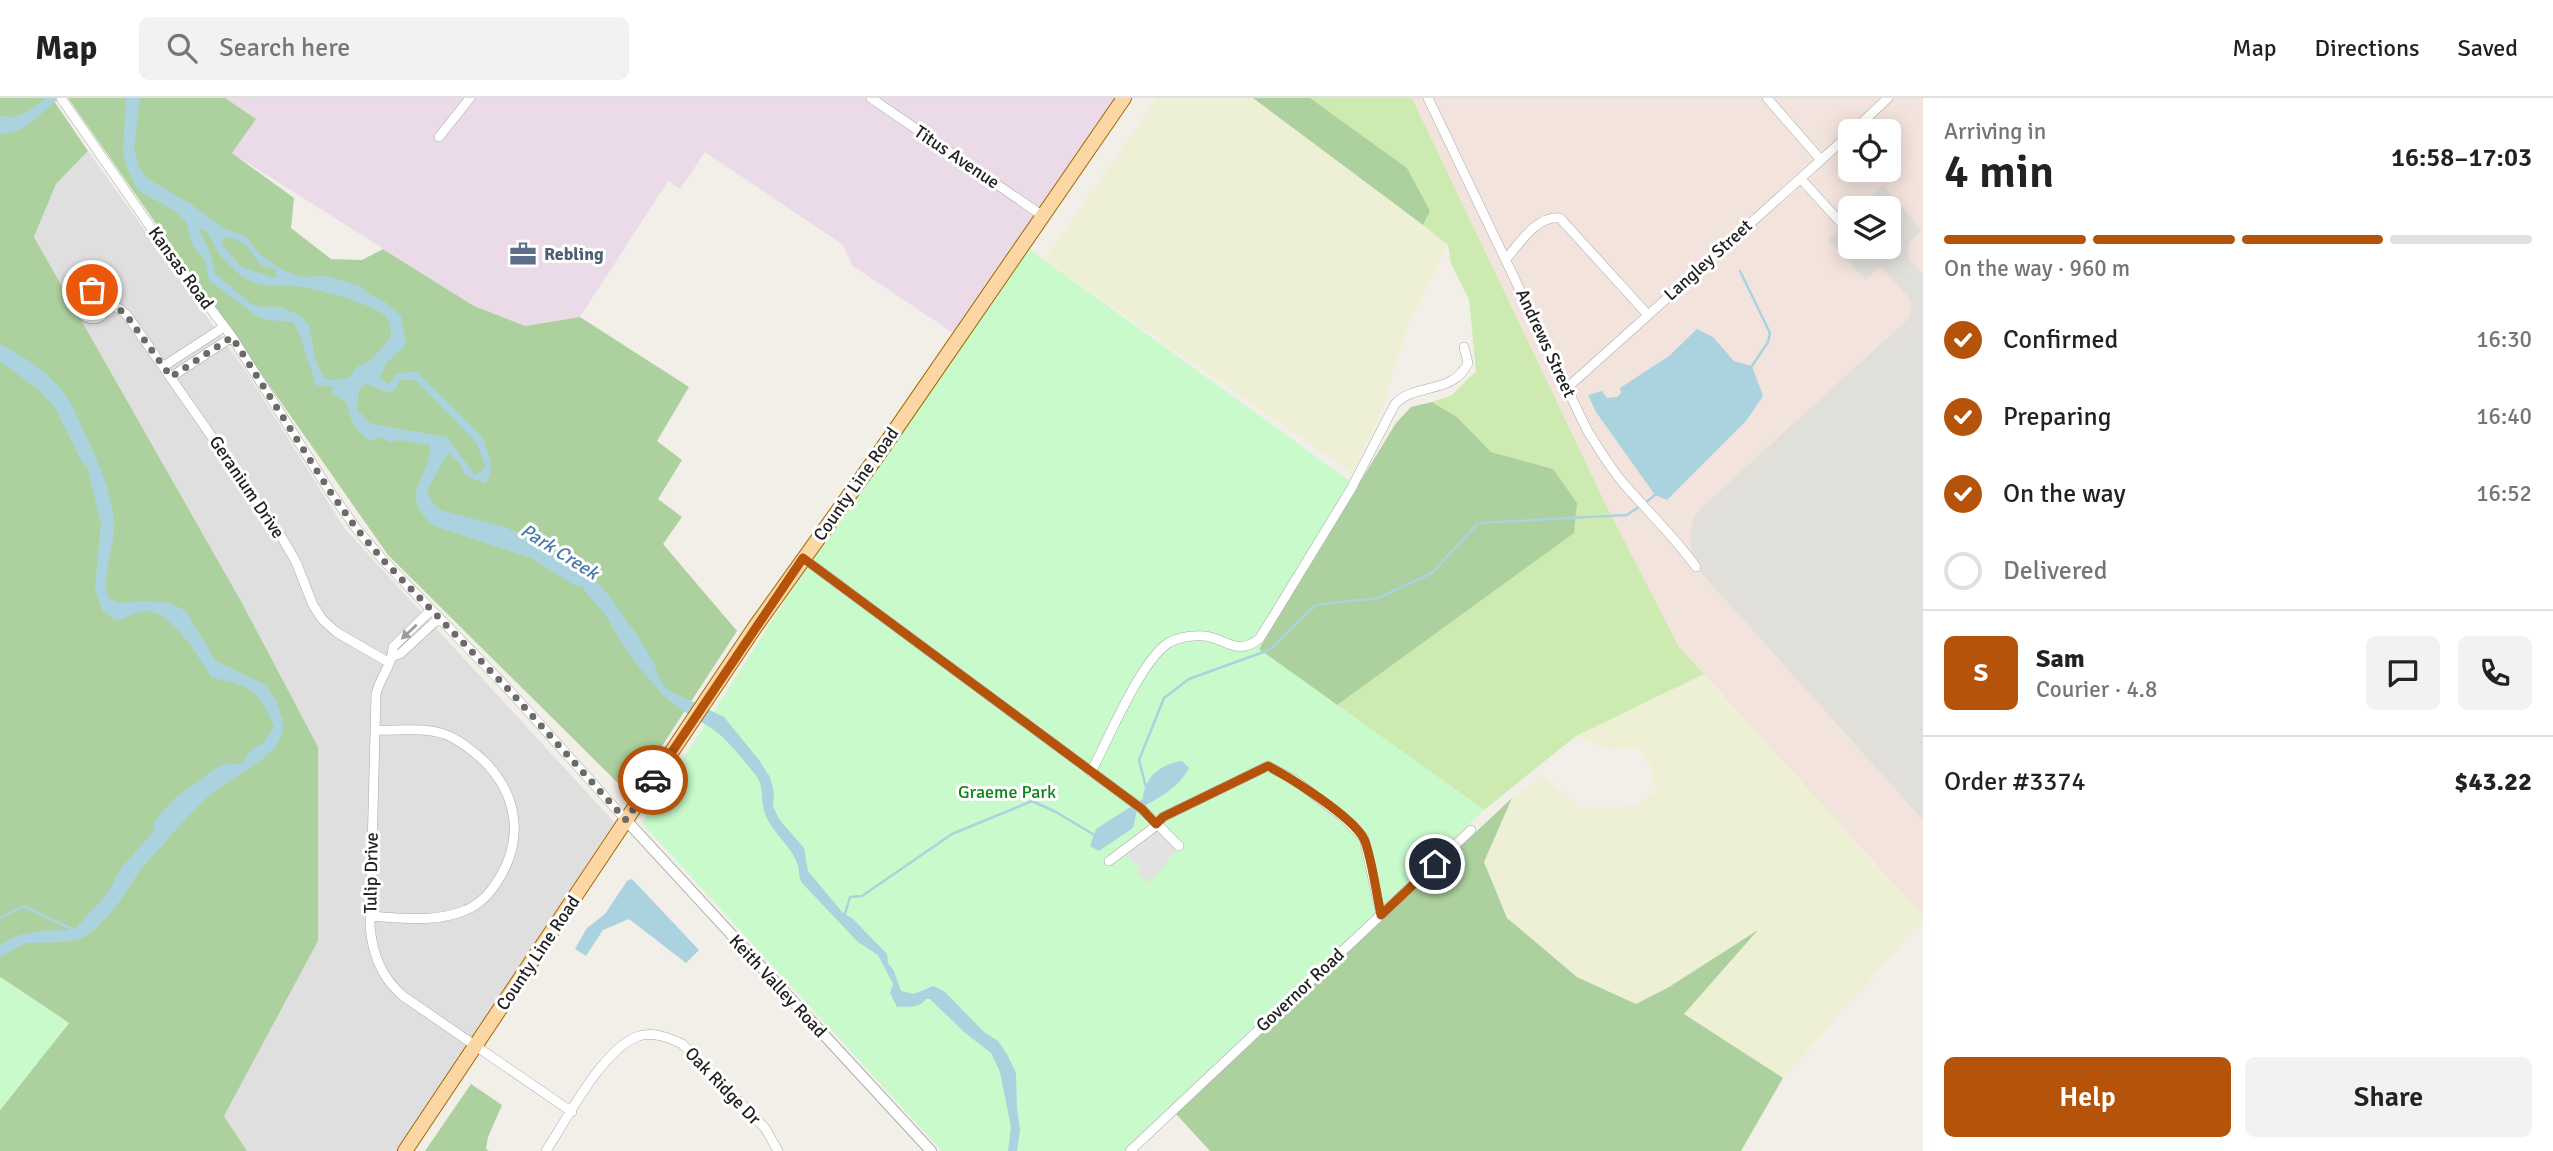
<!DOCTYPE html>
<html lang="en">
<head>
<meta charset="utf-8">
<style>
  body { margin:0; font-family:Signika,sans-serif; background:#f2f2f2; color:#222; height:100vh; display:flex; flex-direction:column; font-size:26px; white-space:nowrap }
  * { box-sizing:border-box; margin:0 }
  p { font-size:23px; color:#767676 }
  .icon { flex:none; width:38px; height:38px; fill:none; stroke:currentColor; stroke-width:2; stroke-linecap:round; stroke-linejoin:round }
  .map { position:relative; flex:1; overflow:hidden }
  .drawer { display:flex; flex-direction:column; background:#fff; width:630px }
  .drawer>* { flex:none }
  .buttons { position:absolute; left:1838px; top:21px; display:grid; gap:14px }
  .buttons a { display:grid; place-items:center; width:63px; height:63px; border-radius:10px; background:#fff; box-shadow:0 4px 18px #0003; font-size:35px }
  .pin { position:absolute; display:grid; place-items:center; width:60px; height:60px; color:#fff; margin:-30px; border:4px solid #fff; border-radius:50%; box-shadow:0 2px 7px #0007 }
  .courier { position:absolute; display:grid; place-items:center; width:70px; height:70px; margin:-35px; border:5px solid #b45309; border-radius:50%; background:#fff; color:#222; box-shadow:0 2px 9px #0007 }
  .summary em { font-style:normal; font-weight:600 }
  .summary div { display:flex; flex-direction:column-reverse }
  .summary { display:flex; align-items:center; justify-content:space-between; height:119px; padding:0 21px }
  h1 { font-size:46px; font-weight:600; line-height:52px }
  .bar { display:grid; grid-template-columns:repeat(4,1fr); gap:10px 7px; align-content:center; height:84px; padding:0 21px }
  .bar i { height:9px; border-radius:5px; background:#e0e0e0 }
  .bar .active { background:#b45309 }
  .bar p { grid-column:span 4 }
  .line { display:flex; align-items:center; gap:18px; padding:0 21px; border-top:2px solid #e0e0e0 }
  .line div { flex:1 }
  .round { display:grid; place-items:center; flex:none; width:74px; height:74px; border-radius:10px; background:#f2f2f2 }
  ol { padding:0 21px; list-style:none }
  li { display:flex; align-items:center; gap:21px; height:77px }
  li p { margin-inline-start:auto }
  li .icon { padding:7px; border-radius:50%; background:#b45309; color:#fff; stroke-width:4 }
  li:last-child { color:#767676 }
  li i { width:38px; height:38px; border:4px solid #e0e0e0; border-radius:50% }
  .action { display:flex; gap:14px; margin-top:auto; padding:14px 21px }
  .action a { flex:1; height:80px; border-radius:10px; background:#b45309; color:#fff; font-size:28px; font-weight:600; line-height:80px; text-align:center }
  .action a+a { background:#f2f2f2; color:#222 }
  header { display:flex; align-items:center; gap:42px; box-sizing:border-box; height:98px; padding:0 35px; background:#fff; border-bottom:2px solid #e0e0e0 }
  header strong { font-size:33px }
  nav { display:flex; gap:38px; margin-inline-start:auto; font-size:24px }
  .search { width:490px; height:63px; background:#f2f2f2; display:flex; align-items:center; gap:18px; box-sizing:border-box; padding:0 24px; border-radius:10px; color:#767676; font-size:26px }
  main { display:flex; flex:1; min-height:0 }
  .map>svg:first-child { display:block }
  .residential { fill:#e0dfdf }
  .industrial { fill:#ebdbe8 }
  .military { fill:#f3e3dd; fill-rule:evenodd }
  .airport { fill:#e1dfda }
  .farmland { fill:#eef0d5 }
  .grass { fill:#cdebb0 }
  .forest { fill:#add19e }
  .park { fill:#c8facc }
  .parking { fill:#e2e2e2 }
  .water { fill:#aad3df; fill-rule:evenodd }
  .lines { fill:none; stroke-linecap:round; stroke-linejoin:round }
  .stream { stroke:#aad3df; stroke-width:2.5 }
  .minor-casing { stroke:#a9a9a9; stroke-width:10 }
  .tertiary-casing { stroke:#a9a9a9; stroke-width:12 }
  .primary-casing { stroke:#a06b00; stroke-width:16 }
  .minor { stroke:#fff; stroke-width:9 }
  .tertiary { stroke:#fff; stroke-width:10 }
  .primary { stroke:#fcd6a4; stroke-width:14 }
  .oneway { fill:#9c9c9c }
  .done { stroke:#6b6a68; stroke-width:7; stroke-dasharray:0 12.6 }
  .route { stroke:#b45309; stroke-width:9 }
  .labels { text-anchor:middle; stroke-width:6; stroke-linejoin:round; paint-order:stroke }
  .street-label { font-size:18px; fill:#222; stroke:#fff }
  .service-label { font-size:18px; font-weight:bold; fill:#4e5e75; stroke:#fff; text-anchor:start }
  .park-label { font-size:18px; fill:#0c8416; stroke:#fff }
  .water-label { font-size:19px; font-style:italic; fill:#4a7aab; stroke:#fff }
</style>
</head>
<body>
<header>
<strong>Map</strong>
<div class="search"><svg class="icon" aria-label="search" viewBox="0 0 24 24"><circle cx="10" cy="10" r="6"/><path d="M15 15l6 6"/></svg>Search here</div>
<nav><a>Map</a><a>Directions</a><a>Saved</a></nav>
</header>
<main>
<div class="map">
<svg width="1923" height="1053" viewBox="0 0 1923 1053">
  <rect width="100%" height="100%" fill="#f2efe9"/>
  <!-- residential -->
  <path class="residential" d="M88,53L247,275L345,431L614,724L398,1053H247L224,1018L318,843L242,505L34,139L56,86Z"/>
  <!-- industrial -->
  <path class="industrial" d="M225,0H1116L956,237L853,168L842,146L705,54L680,91L668,83L580,219L525,228L474,208L232,55L256,21Z"/>
  <!-- military -->
  <path class="military" d="M1412,0H1923V818L1679,549L1606,407ZM1850,33H1888V72H1850ZM1850,110H1888V149H1850Z"/>
  <!-- airport -->
  <path class="airport" d="M1883,87L1922,132L1910,143L1908,152L1909,160L1923,176V722L1696,469L1691,453L1690,438L1693,422L1700,411L1907,222L1910,217L1912,206L1909,200L1880,168L1866,182L1828,142L1850,120V149H1888V110H1859Z"/>
  <!-- farmland -->
  <path class="farmland" d="M1157,0H1253L1448,146L1408,229L1379,318L1352,375L1045,162Z
    M1704,576L1923,818V822L1783,980L1684,916L1755,835L1669,889L1636,906L1577,879L1507,820L1484,764L1512,700L1542,677L1581,710L1634,708L1656,694L1650,666L1638,650L1611,652L1576,638Z"/>
  <!-- grass -->
  <path class="grass" d="M1310,0H1412L1606,407L1679,549L1704,576L1576,638L1484,712L1337,607L1367,568L1553,371L1491,354L1457,319L1432,304L1452,297L1476,273L1469,201L1451,166L1448,147L1423,127L1429,113L1407,70Z"/>
  <!-- forest -->
  <path class="forest" d="M0,0H52L88,53L56,86L34,139L242,505L318,649V843L224,1018L247,1053H0V1012L69,925L0,879Z
    M68,0H225L256,21L232,55L294,100L291,130L331,161L362,162L383,151L474,208L525,228L580,219L689,289L657,343L682,362L658,401L682,419L663,446L737,533L630,697L388,457Z
    M1253,0H1310L1407,70L1430,113L1423,127Z
    M1432,304L1457,319L1491,354L1553,371L1577,405L1574,435L1337,607L1258,551L1396,325L1411,309Z
    M1512,700L1484,764L1507,820L1577,879L1636,906L1669,889L1758,832L1684,916L1783,980L1741,1053H1210L1176,1016Z
    M471,986L502,1007L488,1039L486,1051L489,1053H425Z"/>
  <!-- park -->
  <path class="park" d="M1029,151L1358,389L1259,551L1484,712L1124,1053H942L642,725L809,465Z
    M0,879L69,925L0,1012Z"/>
  <!-- parking -->
  <path class="parking" d="M1159,729L1179,748L1150,785L1136,775L1140,769L1126,758Z"/>
  <!-- water -->
  <path class="water" d="M46,0H60C42,12 24,39 0,35V17C19,24 31,10 46,0Z
    M126,0H140L134,51L139,69L148,81L191,106L224,130L245,138L261,157L280,171L301,179L327,178L360,188L370,197L384,203L401,218L406,247L386,265L380,281L388,286L397,276L416,273L483,340L491,364L490,378L485,386L465,377L460,365L448,355L427,392L432,404L440,412L505,429L531,441L592,480L606,493L637,537L654,565L660,583L668,592L724,619L759,662L770,679L774,695L773,708L779,721L804,750L808,773L843,815L853,821L887,856L888,865L894,873L901,893L914,896L933,888L944,893L984,934L998,943L1007,956L1016,975L1017,1010L1020,1032L1017,1053H1008L1011,1029L1000,974L991,955L964,934L930,901H926C919,911 908,908 897,909L890,895L893,886L878,857L858,844L802,785C798,778 800,771 797,765C790,746 772,735 765,716C760,702 765,687 754,675C742,661 730,644 714,632C700,622 683,615 670,603C643,578 624,550 606,518C599,507 589,501 583,489L574,487L531,460L432,427C396,392 432,381 430,347L399,342L390,344L381,339L369,343C357,334 348,320 347,305L332,295L333,289L316,287L299,235L293,224L267,222L255,217L209,182L205,163L193,148L186,124L176,114L138,92L128,73L123,53ZM198,130C212,132 213,148 220,157C230,169 247,186 264,187C276,188 289,187 301,189C317,191 378,207 386,219C390,226 391,232 391,239L370,263L358,268L349,280L334,282L324,280L316,264L309,228L299,217L280,209H262L251,206L215,175L209,152ZM229,139L245,146L262,168L275,171L277,180L241,169L222,146L223,140ZM400,282H415L476,344L486,369L475,377L447,339L376,327L368,324L357,311L359,292L365,286C380,288 390,305 400,282Z
    M1697,231L1713,239L1734,263L1752,268L1763,298L1746,323L1667,402L1655,397L1596,314L1588,297L1602,293L1607,300L1617,299L1621,295L1620,290L1669,258Z
    M0,246C25,259 51,275 67,299C74,309 78,322 84,333C97,363 112,392 114,426C115,446 100,484 109,500L120,505L142,503L170,505L186,513L216,563L266,587L277,605L283,623L282,636L276,649L260,663L212,695L189,717L141,771L115,810L95,831L84,839L67,844L26,845L0,859V847C20,832 50,832 74,832L106,797L122,769L154,733V724L174,701L216,670L228,665L242,666L246,658L255,649L264,645L274,628C258,593 252,587 212,580C199,560 173,515 148,513C136,512 127,521 116,522L102,512L95,490L101,425L87,368L83,366L55,310L38,291L0,264Z
    M1182,663L1189,670C1177,692 1158,700 1137,712L1133,730L1099,753L1090,748L1096,731L1143,701C1144,679 1161,666 1182,663Z
    M632,781L699,852L686,865L629,821L603,832L586,858L575,851L587,830L605,816L627,783Z"/>
  <g class="lines">
    <!-- stream -->
    <path class="stream" d="M1740,173L1770,235L1768,244L1752,268
      M1645,405L1655,397
      M1146,689L1139,662L1164,600L1189,581L1269,552L1316,507L1378,500L1432,475L1478,425L1627,417L1640,408
      M844,819L850,799L862,798L952,736L1032,703L1056,714L1096,738
      M0,820L23,808L74,832"/>
    <defs>
      <path id="minor" d="M61,0L161,144L232,239L331,395L356,430L383,462L509,592L626,722
        M871,0L1043,118
        M1428,0L1587,332C1599,351 1610,370 1624,386C1648,414 1675,439 1696,469
        M1767,0L1821,62
        M1853,33L1888,0
        M439,39L470,0
        M1801,81L1841,125
        M1506,161C1519,146 1537,117 1560,120L1648,217
        M79 207a14 14 0 1 1 28 0a14 14 0 1 1-28 0Z
        M108,207L118,210L127,217L281,438L296,464L313,507L322,521L336,534L388,564
        M164,268L224,229
        M171,279L232,239
        M1568,289L1850,36
        M803,460L1142,711L1179,748
        M431,512L393,549C393,565 380,580 376,596L370,829C373,857 381,879 403,898L572,1014
        M393,558L400,556L439,520
        M1091,674C1108,642 1140,564 1168,545C1179,539 1193,537 1205,538C1226,541 1238,559 1260,540L1351,391L1395,306C1416,284 1453,297 1468,265L1464,249
        M1109,763L1152,731L1163,719L1268,668L1296,683L1343,719L1364,740L1381,817
        M370,818C401,820 436,825 466,812C481,806 492,793 500,779C524,739 517,696 484,663C472,652 459,641 444,636C424,629 396,633 375,632
        M546,1053C567,1021 601,954 636,939C650,933 669,939 682,946L765,1030L778,1053
        M1130,1053L1471,732"/>
      <path id="tertiary" d="M626,722L931,1053"/>
      <path id="primary" d="M405,1053L755,529L878,357L1124,0"/>
    </defs>
    <!-- minor casing -->
    <use href="#minor" class="minor-casing"/>
    <!-- tertiary casing -->
    <use href="#tertiary" class="tertiary-casing"/>
    <!-- primary casing -->
    <use href="#primary" class="primary-casing"/>
    <!-- minor -->
    <use href="#minor" class="minor"/>
    <!-- tertiary -->
    <use href="#tertiary" class="tertiary"/>
    <!-- primary -->
    <use href="#primary" class="primary"/>
  </g>
  <!-- one-way arrows -->
  <defs><path id="oneway-solid" d="M-6-.8H1V-3.2L6.5 0L1 3.2V.8H-6Z" transform="scale(1.75)"/></defs>
  <use class="oneway" href="#oneway-solid" transform="translate(409 534) rotate(137)"/>
  <g class="lines">
    <!-- done -->
    <path class="done" d="M92,192L101,195L108,207L118,210L127,218L171,279L232,239L331,395L356,430L383,462L509,592L626,722L653,682"/>
    <!-- route -->
    <path class="route" d="M653,682L803,460L1142,711L1156,726L1163,719L1268,668C1291,680 1353,719 1364,741C1371,756 1377,799 1381,817L1435,766"/>
  </g>
  <!-- icons -->
  <defs>
    <symbol id="office-bare" viewBox="-9 -9 18 18"><path d="M-6-3h4V-5.5h4V-3h4V5H-6ZM-1-4.5V-3h2v-1.5ZM-6 0V1H6V0Z" fill="#5c6f8a" stroke="#fff" stroke-width="2.5" paint-order="stroke"/></symbol>
  </defs>
  <g fill-rule="evenodd">
    <use href="#office-bare" x="504" y="137" width="38" height="38"/>
  </g>
  <g class="labels">
    <!-- street labels -->
    <g class="street-label">
      <text transform="translate(957 59) rotate(34)" y="6">Titus Avenue</text>
      <text transform="translate(1708 162) rotate(-42)" y="6">Langley Street</text>
      <text transform="translate(181 170) rotate(54)" y="6">Kansas Road</text>
      <text transform="translate(1546 245) rotate(65)" y="6">Andrews Street</text>
      <text transform="translate(856 386) rotate(-55)" y="6">County Line Road</text>
      <text transform="translate(247 389) rotate(56)" y="6">Geranium Drive</text>
      <text transform="translate(371 775) rotate(-89)" y="6">Tulip Drive</text>
      <text transform="translate(538 855) rotate(-56)" y="6">County Line Road</text>
      <text transform="translate(778 888) rotate(47)" y="6">Keith Valley Road</text>
      <text transform="translate(1300 892) rotate(-43)" y="6">Governor Road</text>
      <text transform="translate(723 988) rotate(46)" y="6">Oak Ridge Dr</text>
    </g>
    <!-- service labels -->
    <g class="service-label">
      <text x="544" y="162">Rebling</text>
    </g>
    <!-- park labels -->
    <g class="park-label">
      <text x="1007" y="700">Graeme Park</text>
    </g>
    <!-- water labels -->
    <g class="water-label">
      <text transform="translate(560 453) rotate(32)" y="7">Park Creek</text>
    </g>
  </g>
</svg>
<div class="buttons">
<a><svg class="icon" aria-label="locate" viewBox="0 0 24 24"><circle cx="12" cy="12" r="6"/><path d="M12 2v4M12 18v4M2 12h4M18 12h4"/></svg></a>
<a><svg class="icon" aria-label="layers" viewBox="0 0 24 24"><path d="M12 4l9 5-9 5-9-5zM3 14l9 5 9-5"/></svg></a>
</div>
<div class="pin" style="left:92px;top:192px;background:#ea580c"><svg class="icon" aria-label="bag" viewBox="0 0 24 24"><path d="M5 8h14l-1 12H6zM9 8a3 3 0 0 1 6 0"/></svg></div>
<div class="pin" style="left:1435px;top:766px;background:#1f2937"><svg class="icon" aria-label="home" viewBox="0 0 24 24"><path d="M3 11l9-7 9 7M6 9v11h12V9"/></svg></div>
<div class="courier" style="left:653px;top:682px"><svg class="icon" aria-label="car" viewBox="0 0 24 24"><path d="M5 17H2v-5l4-1 3-4h7l3 4 3 1v5h-3M9 17h6M6 11h13"/><circle cx="7" cy="17" r="2"/><circle cx="17" cy="17" r="2"/></svg></div>
</div>
<section class="drawer">
<div class="summary"><div><h1>4 min</h1><p>Arriving in</p></div><em>16:58–17:03</em></div>
<div class="bar"><i class="active"></i><i class="active"></i><i class="active"></i><i></i><p>On the way · 960 m</p></div>
<ol>
<li><svg class="icon" aria-label="check" viewBox="0 0 24 24"><path d="M5 12l5 5 9-10"/></svg>Confirmed<p>16:30</p></li>
<li><svg class="icon" aria-label="check" viewBox="0 0 24 24"><path d="M5 12l5 5 9-10"/></svg>Preparing<p>16:40</p></li>
<li><svg class="icon" aria-label="check" viewBox="0 0 24 24"><path d="M5 12l5 5 9-10"/></svg>On the way<p>16:52</p></li>
<li><i></i>Delivered</li>
</ol>
<div class="line" style="height:126px"><b class="round" style="background:#b45309;color:#fff">S</b><div><b>Sam</b><p>Courier · 4.8</p></div><a class="round"><svg class="icon" aria-label="chat" viewBox="0 0 24 24"><path d="M4 5h16v11H9l-5 4z"/></svg></a><a class="round"><svg class="icon" aria-label="phone" viewBox="0 0 24 24"><path d="M5 4h4l2 5-3 2q2 4 5 5l2-3 5 2v4C11 20 4 13 5 4z"/></svg></a></div>
<div class="line" style="height:91px"><div>Order #3374</div><b>$43.22</b></div>
<div class="action"><a>Help</a><a>Share</a></div>
</section>
</main>
</body>
</html>
